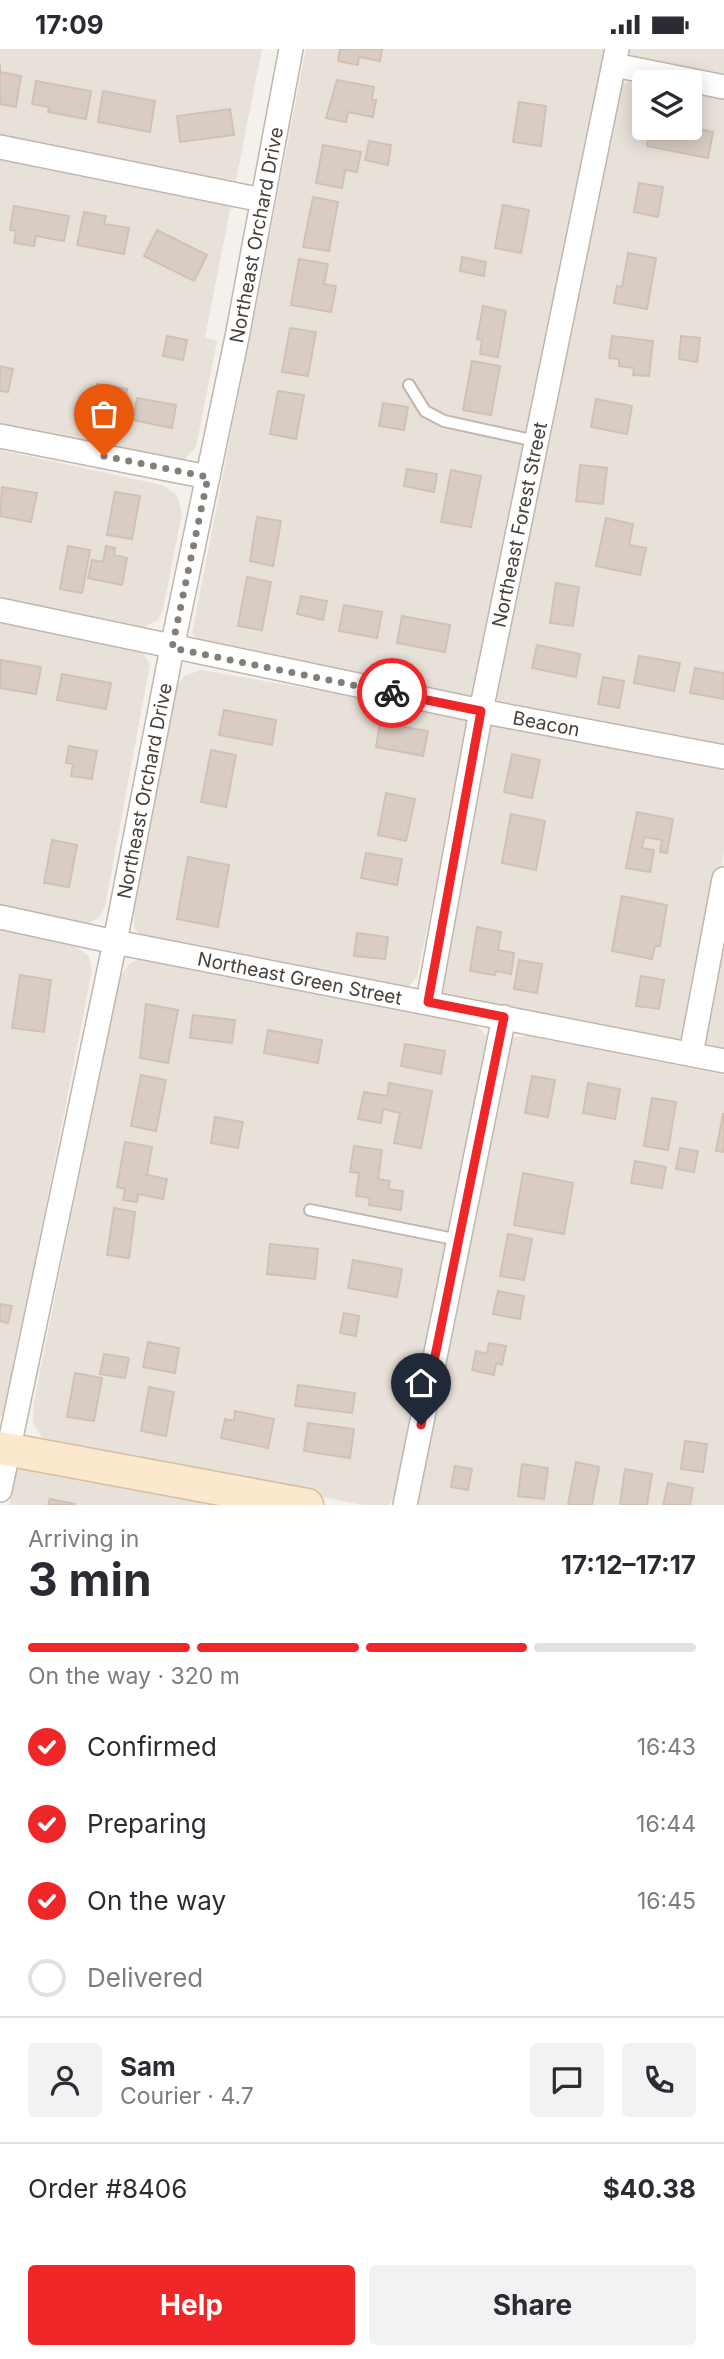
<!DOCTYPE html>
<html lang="en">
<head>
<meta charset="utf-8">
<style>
  body { margin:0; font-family:Inter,sans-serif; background:#f2f2f3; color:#2b2b33; height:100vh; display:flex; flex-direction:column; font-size:26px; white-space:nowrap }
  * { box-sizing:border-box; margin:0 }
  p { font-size:23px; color:#7c7c81 }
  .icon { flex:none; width:38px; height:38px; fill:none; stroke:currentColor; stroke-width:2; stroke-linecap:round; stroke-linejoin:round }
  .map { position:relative; height:1456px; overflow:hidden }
  .panel { display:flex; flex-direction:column; background:#fff; flex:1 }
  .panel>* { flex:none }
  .buttons { position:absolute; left:632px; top:21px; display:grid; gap:14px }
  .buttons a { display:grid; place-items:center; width:70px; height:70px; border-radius:7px; background:#fff; box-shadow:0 4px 18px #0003; font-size:35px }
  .pin { position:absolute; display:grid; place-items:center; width:60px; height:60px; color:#fff; margin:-72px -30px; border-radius:50% 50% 50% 0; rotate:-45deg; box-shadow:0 0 7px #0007 }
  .pin .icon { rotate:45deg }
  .courier { position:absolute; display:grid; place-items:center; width:70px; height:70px; margin:-35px; border:5px solid #ef2728; border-radius:50%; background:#fff; color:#222; box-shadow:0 2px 9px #0007 }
  .headline em { font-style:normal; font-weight:700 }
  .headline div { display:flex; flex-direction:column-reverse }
  .headline { display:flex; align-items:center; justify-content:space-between; height:119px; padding:0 28px }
  h1 { font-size:46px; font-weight:700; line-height:52px }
  .bar { display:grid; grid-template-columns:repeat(4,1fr); gap:10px 7px; align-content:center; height:84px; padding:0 28px }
  .bar i { height:9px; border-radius:5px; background:#e1e1e2 }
  .bar .active { background:#ef2728 }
  .bar p { grid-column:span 4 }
  .line { display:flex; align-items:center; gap:18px; padding:0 28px; border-top:2px solid #e1e1e2 }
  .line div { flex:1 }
  .round { display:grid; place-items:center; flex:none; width:74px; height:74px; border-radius:7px; background:#f2f2f3 }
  ol { padding:0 28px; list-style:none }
  li { display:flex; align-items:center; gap:21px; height:77px }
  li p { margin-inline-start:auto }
  li .icon { padding:7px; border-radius:50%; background:#ef2728; color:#fff; stroke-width:4 }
  li:last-child { color:#7c7c81 }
  li i { width:38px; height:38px; border:4px solid #e1e1e2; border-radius:50% }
  .primary-button { display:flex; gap:14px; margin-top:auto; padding:14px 28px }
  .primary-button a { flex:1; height:80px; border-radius:7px; background:#ef2728; color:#fff; font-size:28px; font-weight:700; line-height:80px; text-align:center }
  .primary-button a+a { background:#f2f2f3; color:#2b2b33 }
  .status { display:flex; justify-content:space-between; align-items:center; height:49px; padding:0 35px; background:#fff; direction:ltr }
  .status svg { height:19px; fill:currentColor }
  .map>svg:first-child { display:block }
  .residential { fill:#e8e1d9 }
  .building { fill:#d9cdc3; stroke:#d0c1b4; stroke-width:2 }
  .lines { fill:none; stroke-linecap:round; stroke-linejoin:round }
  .service-casing { stroke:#c0b6ad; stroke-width:14 }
  .minor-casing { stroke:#c0b6ad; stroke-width:26 }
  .secondary-casing { stroke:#d5be9f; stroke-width:35 }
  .service { stroke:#fff; stroke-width:10 }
  .minor { stroke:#fff; stroke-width:23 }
  .secondary { stroke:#fce9cd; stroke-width:32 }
  .done { stroke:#847e77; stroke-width:7; stroke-dasharray:0 12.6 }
  .route { stroke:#ef2728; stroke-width:9 }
  .labels { text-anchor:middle; stroke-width:5; stroke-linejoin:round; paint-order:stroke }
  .street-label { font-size:19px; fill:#484039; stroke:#fff }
</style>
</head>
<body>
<div class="status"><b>17:09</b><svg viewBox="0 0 49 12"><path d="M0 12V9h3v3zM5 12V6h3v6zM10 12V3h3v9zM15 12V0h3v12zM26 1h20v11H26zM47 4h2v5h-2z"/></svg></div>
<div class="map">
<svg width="724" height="1456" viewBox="0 0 724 1456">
  <rect width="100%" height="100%" fill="#f4f0eb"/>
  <!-- residential -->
  <path class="residential" d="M0,0H262L205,288L217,292L196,398L182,413L0,381Z
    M306,0H607L476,645L470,648L462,649L201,595L192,584Z
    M626,0H724V30L629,9Z
    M646,32L644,79H690V41L724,48V699L501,655L496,648L618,38L628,33Z
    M0,401L162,436L177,446L182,464L163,561L158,571L142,579L132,578L0,550Z
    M0,568L141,602L150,615L105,858L99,868L86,876L0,862Z
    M201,621L461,666L467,671L469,682L417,928L408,938L404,940L145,890L135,880L132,855L177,637L184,627Z
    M494,673L724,719V802L690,981L682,993L441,946L490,676Z
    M724,878V1006L705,999L703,993Z
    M0,881L73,896L89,907L92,922L6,1360L0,1369Z
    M137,911H152L474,975L489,989L396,1444L389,1456H363L57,1396L41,1387L33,1374L34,1353L119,929L130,914Z
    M528,987L724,1026V1456H416L508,994L513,988Z
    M21,1419L232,1456H9L16,1423Z"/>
  <!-- building -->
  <path class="building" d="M340,0H382L380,12L359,8L358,16L338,12Z
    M0,15V23L21,27L16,58L0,55Z
    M337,31L374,38L372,51H376L373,68L348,63L346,73L326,69Z
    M36,32L91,42L86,70L48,63L49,58L32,55Z
    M103,42L155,52L150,83L98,73Z
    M519,53L546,57L541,97L513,93Z
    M230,60L234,86L180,93L177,67Z
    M690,78L713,83L708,109L647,97L650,79Z
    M369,92L391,96L388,116L365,111Z
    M323,96L361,103L357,123L345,121L342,139L316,134Z
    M639,134L663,138L658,168L634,163Z
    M313,148L338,153L329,202L303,198Z
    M503,156L529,161L521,204L495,199Z
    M14,157L69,167L64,192L36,187L34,197L14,194L16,182L10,181Z
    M84,163L106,167L104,175L129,179L124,205L77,196Z
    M157,181L207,206L194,232L144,207Z
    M628,204L656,209L647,260L614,254L617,237L622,238Z
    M462,208L486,213L484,227L460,222Z
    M299,210L328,215L324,235L336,237L331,263L291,256Z
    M483,257L506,262L498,308L480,305L482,291L477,290Z
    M290,279L316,283L308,327L282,323Z
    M167,287L187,291L183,311L163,307Z
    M612,287L653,292L649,327L633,326L634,319L619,317V310L609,309Z
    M681,287L700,289L697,313L679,310Z
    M472,312L500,317L491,366L463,361Z
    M0,317L13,320L8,343L0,342Z
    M97,335L127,340L123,367L93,362Z
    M278,342L304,346L296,390L270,385Z
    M137,349L176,356L172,379L133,371Z
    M596,350L632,357L627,385L591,378Z
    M383,354L408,358L404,381L379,377Z
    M580,416L607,419L603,455L576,452Z
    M407,420L437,425L434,443L404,437Z
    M451,421L481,427L471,478L441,473Z
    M2,438L37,444L31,473L0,467Z
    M115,443L140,447L132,490L107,486Z
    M257,468L281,472L273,517L250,512Z
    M606,469L633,475L629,496L646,499L640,526L596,517Z
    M68,497L90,501L82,544L60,540Z
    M106,497L115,499L114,506L127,509L122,536L88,529L92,511L103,513Z
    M247,528L271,533L262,581L238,577Z
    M556,534L579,538L573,577L550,574Z
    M301,547L327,552L323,571L297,565Z
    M344,556L382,563L377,589L339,582Z
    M402,567L450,576L445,603L397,594Z
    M537,596L580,605L576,628L532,619Z
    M639,607L680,614L674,642L634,634Z
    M1,611L41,618L36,645L0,639Z
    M695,619L724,624V650L690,644Z
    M62,625L111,634L106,660L57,651Z
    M603,628L624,632L619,659L598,655Z
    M224,661L276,671L272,696L219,686Z
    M380,674L428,682L423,707L376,698Z
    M69,697L97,702L92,730L71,727L73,715L66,714Z
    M211,701L236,706L226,758L201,753Z
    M512,705L540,711L532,749L504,743Z
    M386,744L415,750L406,792L378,786Z
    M637,763L673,770L667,804L660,803L662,791L644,788L642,799L654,801L650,823L626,819Z
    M511,765L545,772L536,821L502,814Z
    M52,791L77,796L69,838L44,834Z
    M366,804L402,810L397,836L361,829Z
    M188,808L229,816L218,878L177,870Z
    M622,847L667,856L660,897H655L652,910L612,902Z
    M477,878L501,883L498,901L514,904L511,925L496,922L495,926L470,922Z
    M357,884L388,888L385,910L354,907Z
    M519,911L542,915L537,944L514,940Z
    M20,926L51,931L44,983L12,979Z
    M641,927L664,931L659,960L636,957Z
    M146,955L178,961L168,1014L140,1009Z
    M193,966L235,971L232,994L190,989Z
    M268,981L322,991L318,1014L264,1004Z
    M405,995L445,1002L441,1025L401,1017Z
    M141,1026L166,1031L156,1082L131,1077Z
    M532,1027L555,1031L548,1068L525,1064Z
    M389,1034L432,1042L421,1099L394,1094L400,1064L383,1060L381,1074L358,1070L364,1043L387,1047Z
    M588,1034L620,1040L615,1070L583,1064Z
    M652,1049L676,1053L668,1101L644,1097Z
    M723,1065H724V1103L716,1102Z
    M215,1068L243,1073L238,1099L211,1094Z
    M125,1093L152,1098L147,1126L167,1130L163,1150L138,1145L137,1153L123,1151L125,1140L117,1138Z
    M354,1097L382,1101L378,1130L390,1132L388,1140L403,1142L401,1161L369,1156L370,1149L356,1147L359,1124L350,1123Z
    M680,1099L698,1102L694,1123L676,1120Z
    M635,1112L666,1118L662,1139L631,1134Z
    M523,1124L573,1134L564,1185L514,1176Z
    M114,1159L135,1163L129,1209L107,1206Z
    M508,1185L532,1190L524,1231L500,1227Z
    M270,1195L318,1200L315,1230L267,1225Z
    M353,1211L402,1220L397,1248L348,1239Z
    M498,1242L524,1247L520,1270L493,1265Z
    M0,1255L12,1257L8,1274L0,1272Z
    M344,1264L359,1267L356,1287L340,1284Z
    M148,1293L179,1299L175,1324L143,1318Z
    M489,1294L506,1297L502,1316L496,1314L494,1326L472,1321L476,1302L487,1305Z
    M104,1305L129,1309L125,1329L100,1325Z
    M75,1324L102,1329L94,1372L67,1368Z
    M298,1336L355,1344L352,1364L295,1357Z
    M149,1338L174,1343L166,1387L141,1382Z
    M235,1362L274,1370L268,1399L221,1389L225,1370L234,1372Z
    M308,1374L354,1380L350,1409L304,1402Z
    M685,1392L707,1395L703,1423L681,1420Z
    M576,1413L599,1418L592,1456H568Z
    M522,1415L548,1419L544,1450L518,1447Z
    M455,1417L472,1420L468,1441L451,1438Z
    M625,1420L652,1425L647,1456H620Z
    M668,1434L693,1439L690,1456H663Z
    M50,1450L75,1455V1456H48Z"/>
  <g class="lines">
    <defs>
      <path id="service" d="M409,336L425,362L444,372L536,392
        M310,1161L459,1191"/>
      <g id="minor">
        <path d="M614,16L724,38"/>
        <path d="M0,98L262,151"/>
        <path d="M0,387L208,428"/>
        <path id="s1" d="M0,561L481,662L724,708"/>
        <path id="s2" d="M0,868L115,893L724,1012"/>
        <path id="s3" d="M428,953L481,662L617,0"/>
        <path d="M691,1005L724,830"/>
        <path id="s4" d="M0,1441L115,893L172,599L237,288L291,0"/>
        <path d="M405,1456L504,968"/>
      </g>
      <path id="secondary" d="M0,1399L307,1456"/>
    </defs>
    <!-- service casing -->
    <use href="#service" class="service-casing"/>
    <!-- minor casing -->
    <use href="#minor" class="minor-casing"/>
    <!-- secondary casing -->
    <use href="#secondary" class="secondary-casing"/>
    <!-- service -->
    <use href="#service" class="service"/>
    <!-- minor -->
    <use href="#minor" class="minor"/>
    <!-- secondary -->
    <use href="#secondary" class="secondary"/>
  </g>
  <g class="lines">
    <!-- done -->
    <path class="done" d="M104,407L208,428L172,599L392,644"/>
    <!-- route -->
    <path class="route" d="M392,644L481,662L428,953L504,968L421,1376"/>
  </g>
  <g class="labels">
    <!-- street labels -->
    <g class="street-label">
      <text dy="7" stroke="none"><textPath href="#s4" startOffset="1281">Northeast Orchard Drive</textPath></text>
      <text dy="7" stroke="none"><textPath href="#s3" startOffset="486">Northeast Forest Street</textPath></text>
      <text dy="7" stroke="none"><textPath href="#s1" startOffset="558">Beacon</textPath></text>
      <text dy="7" stroke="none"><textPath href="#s4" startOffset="714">Northeast Orchard Drive</textPath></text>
      <text dy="7" stroke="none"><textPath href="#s2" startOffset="306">Northeast Green Street</textPath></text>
    </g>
  </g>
</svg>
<div class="buttons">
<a><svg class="icon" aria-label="layers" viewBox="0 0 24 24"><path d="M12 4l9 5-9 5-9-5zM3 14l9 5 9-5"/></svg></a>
</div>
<div class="pin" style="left:104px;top:407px;background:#ea580c"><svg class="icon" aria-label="bag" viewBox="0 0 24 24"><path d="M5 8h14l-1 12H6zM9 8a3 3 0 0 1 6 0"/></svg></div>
<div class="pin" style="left:421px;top:1376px;background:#1f2937"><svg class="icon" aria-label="home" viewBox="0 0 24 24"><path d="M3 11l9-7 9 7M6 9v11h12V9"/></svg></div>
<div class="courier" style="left:392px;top:644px"><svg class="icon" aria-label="bike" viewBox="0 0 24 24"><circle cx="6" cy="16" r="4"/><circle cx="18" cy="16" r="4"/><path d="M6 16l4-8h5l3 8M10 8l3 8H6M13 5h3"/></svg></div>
</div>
<section class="panel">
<div class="headline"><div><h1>3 min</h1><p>Arriving in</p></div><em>17:12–17:17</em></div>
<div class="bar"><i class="active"></i><i class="active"></i><i class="active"></i><i></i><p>On the way · 320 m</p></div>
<ol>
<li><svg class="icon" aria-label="check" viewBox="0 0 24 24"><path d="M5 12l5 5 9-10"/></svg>Confirmed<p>16:43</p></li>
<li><svg class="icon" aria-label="check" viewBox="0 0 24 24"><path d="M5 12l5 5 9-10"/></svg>Preparing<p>16:44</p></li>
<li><svg class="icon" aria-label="check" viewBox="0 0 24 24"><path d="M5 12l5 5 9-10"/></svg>On the way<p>16:45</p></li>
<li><i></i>Delivered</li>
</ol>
<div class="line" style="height:126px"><a class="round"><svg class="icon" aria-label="person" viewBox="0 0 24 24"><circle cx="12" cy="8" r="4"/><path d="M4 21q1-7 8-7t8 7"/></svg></a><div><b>Sam</b><p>Courier · 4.7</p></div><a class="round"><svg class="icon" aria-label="chat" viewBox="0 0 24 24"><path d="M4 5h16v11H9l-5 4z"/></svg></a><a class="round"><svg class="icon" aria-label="phone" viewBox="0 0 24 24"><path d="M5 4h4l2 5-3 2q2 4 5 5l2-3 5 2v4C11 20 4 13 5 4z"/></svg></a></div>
<div class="line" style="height:91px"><div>Order #8406</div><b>$40.38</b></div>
<div class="primary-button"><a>Help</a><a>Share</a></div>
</section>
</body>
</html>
